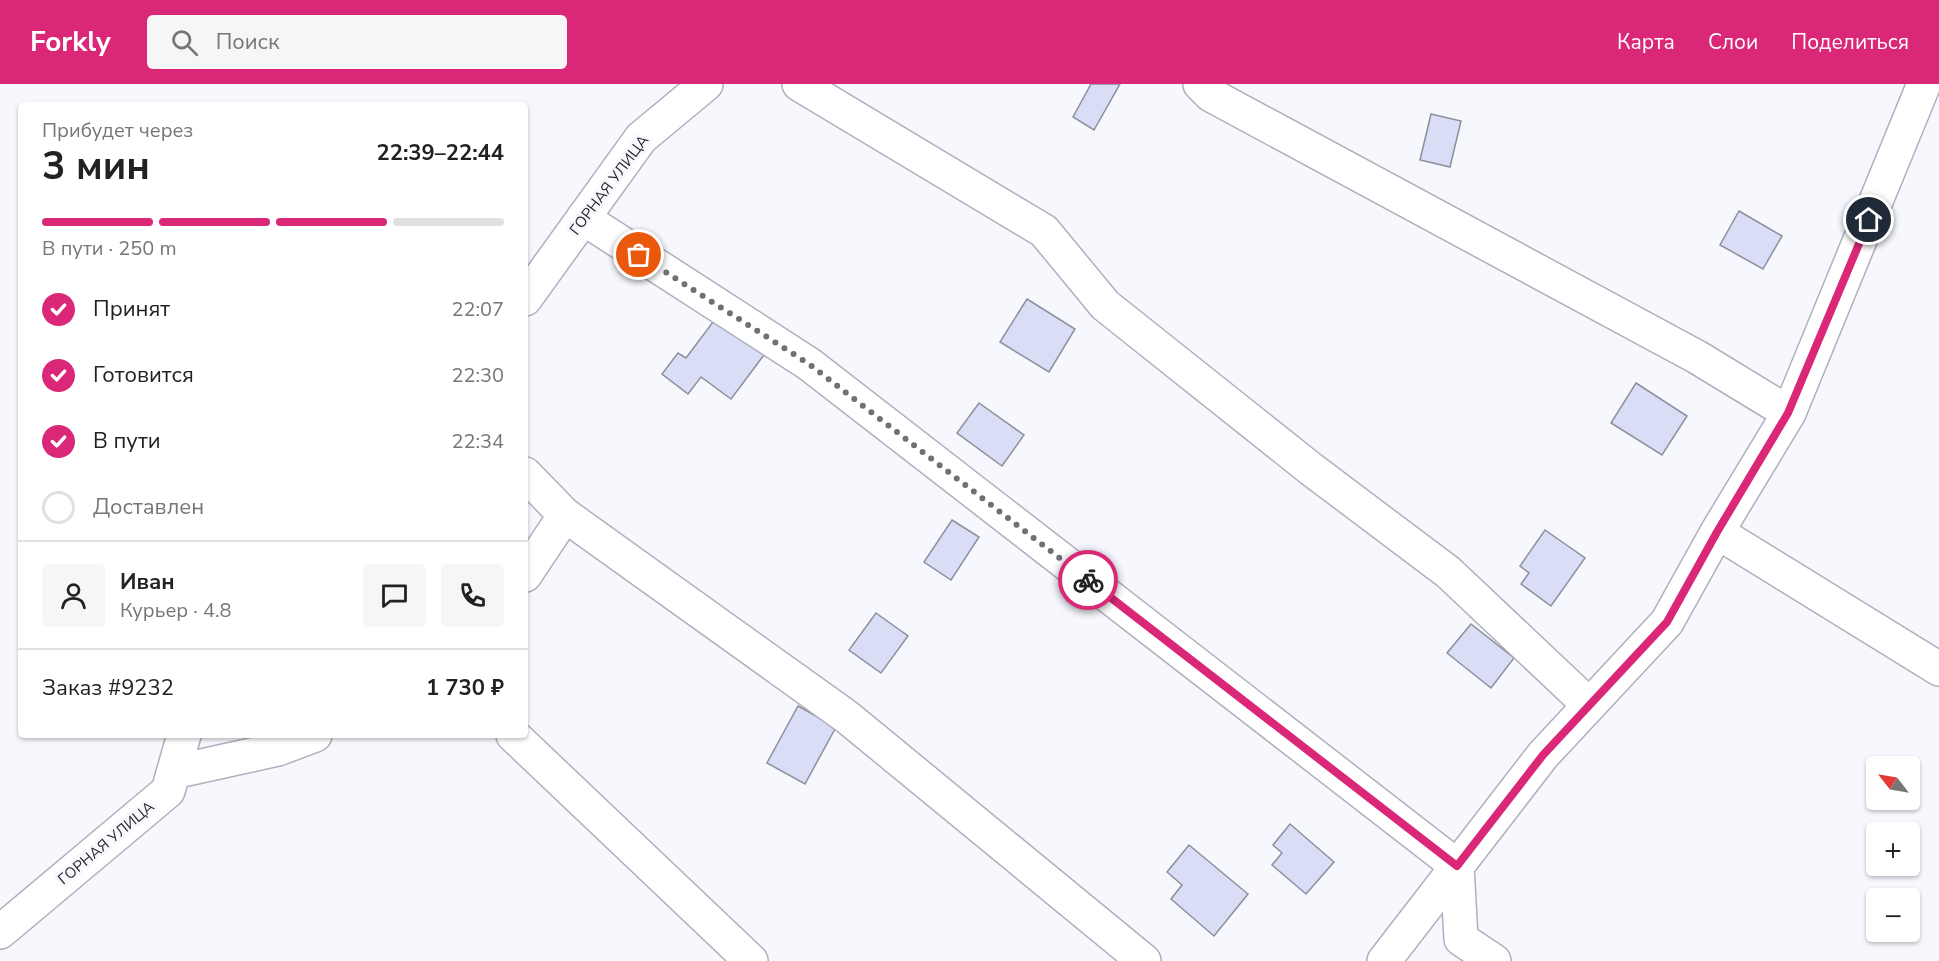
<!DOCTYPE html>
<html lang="ru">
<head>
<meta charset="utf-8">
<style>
  body { margin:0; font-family:"Nunito Sans",sans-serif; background:#f6f6f6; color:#222; height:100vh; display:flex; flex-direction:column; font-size:22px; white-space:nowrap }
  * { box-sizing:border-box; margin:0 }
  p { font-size:20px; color:#767676 }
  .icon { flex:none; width:33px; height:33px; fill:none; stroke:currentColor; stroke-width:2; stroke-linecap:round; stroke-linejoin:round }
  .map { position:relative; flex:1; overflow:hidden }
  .panel { position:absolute; left:18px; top:18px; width:510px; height:636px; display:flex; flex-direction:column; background:#fff; border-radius:6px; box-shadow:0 2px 4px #0004 }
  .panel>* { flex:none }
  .needle { width:39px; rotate:301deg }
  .buttons { position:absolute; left:1866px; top:672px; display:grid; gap:12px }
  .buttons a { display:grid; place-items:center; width:54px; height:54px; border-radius:6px; background:#fff; box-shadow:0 2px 4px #0004; font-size:30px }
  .pin { position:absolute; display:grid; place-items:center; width:51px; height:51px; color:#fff; margin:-26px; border:3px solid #fff; border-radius:50%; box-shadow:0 2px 6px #0007 }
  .courier { position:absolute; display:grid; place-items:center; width:60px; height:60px; margin:-30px; border:4px solid #db2777; border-radius:50%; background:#fff; color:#222; box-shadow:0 2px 8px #0007 }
  .head em { font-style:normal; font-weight:700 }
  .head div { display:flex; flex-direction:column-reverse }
  .head { display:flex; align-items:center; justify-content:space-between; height:102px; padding:0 24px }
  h1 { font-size:39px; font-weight:700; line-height:45px }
  .bar { display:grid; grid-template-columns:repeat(4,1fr); gap:9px 6px; align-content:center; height:72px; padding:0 24px }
  .bar i { height:8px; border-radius:4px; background:#e0e0e0 }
  .bar .on { background:#db2777 }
  .bar p { grid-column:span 4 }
  .line { display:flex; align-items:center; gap:15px; padding:0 24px; border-top:2px solid #e0e0e0 }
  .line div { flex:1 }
  .round { display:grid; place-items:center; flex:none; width:63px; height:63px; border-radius:6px; background:#f6f6f6 }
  ol { padding:0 24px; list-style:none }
  li { display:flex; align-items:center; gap:18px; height:66px }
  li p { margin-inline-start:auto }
  li .icon { padding:6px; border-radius:50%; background:#db2777; color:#fff; stroke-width:4 }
  li:last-child { color:#767676 }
  li i { width:33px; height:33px; border:3px solid #e0e0e0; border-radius:50% }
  header { display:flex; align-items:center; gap:36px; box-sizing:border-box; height:84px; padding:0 30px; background:#db2777; color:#fff }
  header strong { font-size:28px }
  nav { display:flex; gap:33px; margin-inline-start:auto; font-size:21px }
  .search { width:420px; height:54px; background:#f6f6f6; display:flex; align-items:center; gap:15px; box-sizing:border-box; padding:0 21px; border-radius:6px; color:#767676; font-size:22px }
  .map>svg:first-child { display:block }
  .building { fill:#d9ddf5; stroke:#8d8f9c; stroke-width:1.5 }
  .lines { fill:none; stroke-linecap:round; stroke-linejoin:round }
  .minor-casing { stroke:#aeb0bd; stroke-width:36 }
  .minor { stroke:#fff; stroke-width:33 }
  .done { stroke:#707176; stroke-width:6; stroke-dasharray:0 10.8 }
  .route { stroke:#db2777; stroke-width:8 }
  .labels { text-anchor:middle; stroke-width:6; stroke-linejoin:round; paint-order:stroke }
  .street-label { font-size:15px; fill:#28292e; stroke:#f6f8fd }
</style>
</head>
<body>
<header>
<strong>Forkly</strong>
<div class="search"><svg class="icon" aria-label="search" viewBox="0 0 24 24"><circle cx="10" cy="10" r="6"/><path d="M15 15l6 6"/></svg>Поиск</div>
<nav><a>Карта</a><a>Слои</a><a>Поделиться</a></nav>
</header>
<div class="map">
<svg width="1939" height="877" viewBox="0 0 1939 877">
  <rect width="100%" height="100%" fill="#f6f8fd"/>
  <!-- building -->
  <path class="building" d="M1091,0H1120L1094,46L1073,33Z
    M1431,30L1461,37L1450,83L1420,76Z
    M1739,127L1782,152L1763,185L1720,161Z
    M1027,215L1075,245L1049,288L1000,258Z
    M716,234L764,271L731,315L701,293L688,310L662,290L678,269L686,274Z
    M1636,299L1687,332L1662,371L1611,339Z
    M979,319L1024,351L1002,382L957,349Z
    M952,436L979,453L951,496L924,478Z
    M1545,446L1585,474L1551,522L1521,500L1529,489L1520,482Z
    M876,529L908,552L881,589L849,566Z
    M1471,540L1514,574L1491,604L1447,569Z
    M798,622L836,643L805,700L767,679Z
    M1290,740L1334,778L1306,810L1272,781L1282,769L1273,761Z
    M1189,761L1248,810L1214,852L1171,815L1182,801L1167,788Z"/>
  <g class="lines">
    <defs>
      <path id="minor" d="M799,0L1044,147L1105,221L1311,385L1448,488L1589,621
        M1200,0L1211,11L1697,273L1789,329
        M583,134L809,280L1457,782L1461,855L1494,877
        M525,215L641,54L706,0
        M525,390L565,431L847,633L1144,877
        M1717,448L1939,585
        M525,491L565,431
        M513,651L751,877
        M174,688L278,665L315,651
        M0,848L168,707L184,651
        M1384,877L1543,671L1667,538L1717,448L1789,329L1924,0"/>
    </defs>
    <!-- minor casing -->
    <use href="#minor" class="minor-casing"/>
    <!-- minor -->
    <use href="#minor" class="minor"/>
  </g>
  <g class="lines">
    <!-- done -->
    <path class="done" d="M639,171L809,280L1088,496"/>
    <!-- route -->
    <path class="route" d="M1088,496L1457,782L1543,671L1667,538L1717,448L1788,329L1869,136"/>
  </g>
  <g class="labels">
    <!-- street labels -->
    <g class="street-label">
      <text transform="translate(609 101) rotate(-53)" y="5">ГОРНАЯ УЛИЦА</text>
      <text transform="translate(106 759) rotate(-40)" y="5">ГОРНАЯ УЛИЦА</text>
    </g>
  </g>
</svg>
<div class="buttons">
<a><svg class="needle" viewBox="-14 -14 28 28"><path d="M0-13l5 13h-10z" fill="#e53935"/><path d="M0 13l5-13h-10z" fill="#767676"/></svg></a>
<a>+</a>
<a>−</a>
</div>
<div class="pin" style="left:639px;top:171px;background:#ea580c"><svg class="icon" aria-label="bag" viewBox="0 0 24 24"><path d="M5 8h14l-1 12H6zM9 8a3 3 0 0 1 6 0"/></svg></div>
<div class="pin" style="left:1869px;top:136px;background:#1f2937"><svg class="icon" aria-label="home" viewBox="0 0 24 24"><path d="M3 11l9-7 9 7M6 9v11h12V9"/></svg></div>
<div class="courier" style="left:1088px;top:496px"><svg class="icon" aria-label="bike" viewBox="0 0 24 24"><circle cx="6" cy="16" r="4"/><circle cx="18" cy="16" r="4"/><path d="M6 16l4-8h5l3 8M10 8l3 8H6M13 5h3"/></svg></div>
<section class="panel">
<div class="head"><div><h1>3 мин</h1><p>Прибудет через</p></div><em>22:39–22:44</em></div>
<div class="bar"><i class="on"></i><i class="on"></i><i class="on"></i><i></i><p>В пути · 250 m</p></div>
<ol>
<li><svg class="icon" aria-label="check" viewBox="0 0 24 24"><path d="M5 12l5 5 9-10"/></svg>Принят<p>22:07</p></li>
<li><svg class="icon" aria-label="check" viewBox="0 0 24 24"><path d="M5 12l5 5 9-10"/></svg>Готовится<p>22:30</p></li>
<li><svg class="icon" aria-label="check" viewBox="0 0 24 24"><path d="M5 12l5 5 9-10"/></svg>В пути<p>22:34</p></li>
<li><i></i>Доставлен</li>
</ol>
<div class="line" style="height:108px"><a class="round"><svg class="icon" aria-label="person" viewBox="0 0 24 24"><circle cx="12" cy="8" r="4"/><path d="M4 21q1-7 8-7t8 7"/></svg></a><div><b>Иван</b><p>Курьер · 4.8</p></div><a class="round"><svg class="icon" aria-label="chat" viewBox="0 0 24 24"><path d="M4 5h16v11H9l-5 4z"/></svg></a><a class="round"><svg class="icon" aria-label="phone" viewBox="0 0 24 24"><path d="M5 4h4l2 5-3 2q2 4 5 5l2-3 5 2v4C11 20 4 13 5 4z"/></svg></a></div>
<div class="line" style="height:78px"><div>Заказ #9232</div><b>1 730 ₽</b></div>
</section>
</div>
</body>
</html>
